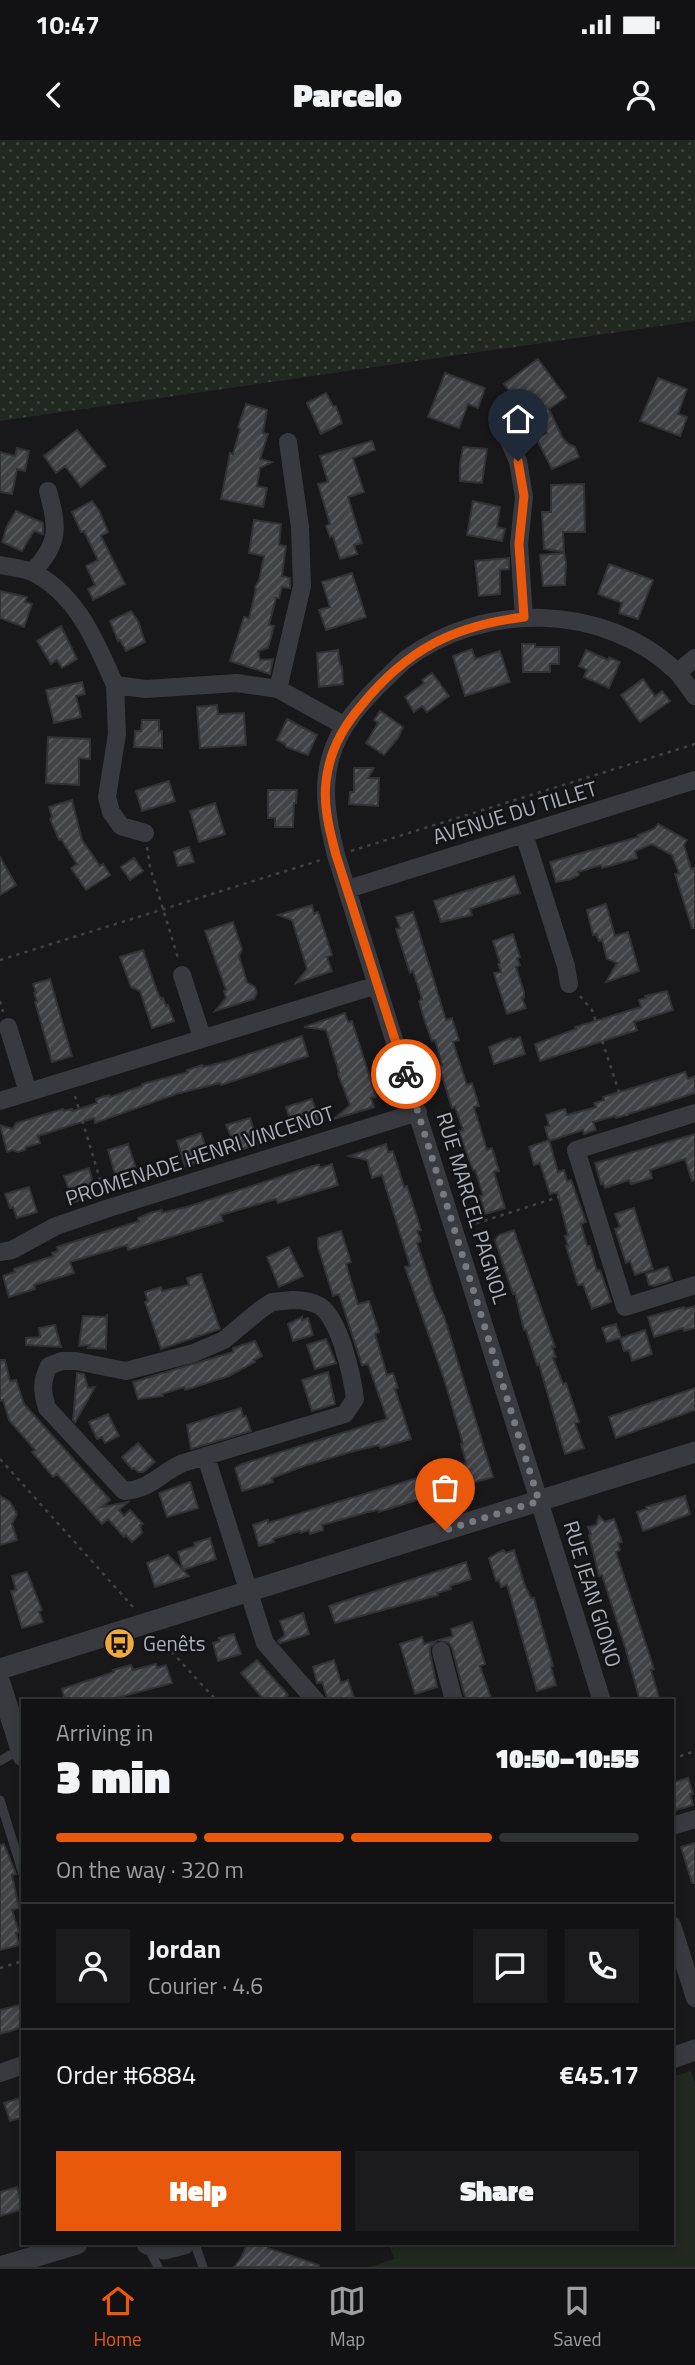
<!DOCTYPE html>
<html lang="en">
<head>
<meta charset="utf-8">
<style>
  body { margin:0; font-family:"Titillium Web",sans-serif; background:#1b1b1d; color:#f1f3f6; height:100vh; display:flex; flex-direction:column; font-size:26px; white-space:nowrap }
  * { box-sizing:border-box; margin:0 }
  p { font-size:23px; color:#9c9ea0 }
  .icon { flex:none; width:38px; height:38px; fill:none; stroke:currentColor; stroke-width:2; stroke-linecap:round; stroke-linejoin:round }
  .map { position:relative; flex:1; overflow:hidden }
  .drawer { position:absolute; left:21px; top:1559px; width:653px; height:546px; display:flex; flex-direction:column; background:#121214; border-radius:0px; box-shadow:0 4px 10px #0003,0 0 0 2px #313234 }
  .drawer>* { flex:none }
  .pin { position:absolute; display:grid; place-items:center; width:60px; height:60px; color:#fff; margin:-72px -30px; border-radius:50% 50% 50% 0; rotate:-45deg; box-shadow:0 0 7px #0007 }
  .pin .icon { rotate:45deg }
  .courier { position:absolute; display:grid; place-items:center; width:70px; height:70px; margin:-35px; border:5px solid #ea580c; border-radius:50%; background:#fff; color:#222; box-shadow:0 2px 9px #0007 }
  .overview em { font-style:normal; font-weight:800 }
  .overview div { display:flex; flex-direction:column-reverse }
  .overview { display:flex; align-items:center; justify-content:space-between; height:119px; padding:0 35px }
  h1 { font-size:46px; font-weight:800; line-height:52px }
  .bar { display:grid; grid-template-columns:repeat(4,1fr); gap:10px 7px; align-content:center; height:84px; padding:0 35px }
  .bar i { height:9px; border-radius:5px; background:#313234 }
  .bar .current { background:#ea580c }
  .bar p { grid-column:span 4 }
  .line { display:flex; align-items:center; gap:18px; padding:0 35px; border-top:2px solid #313234 }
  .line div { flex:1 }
  .round { display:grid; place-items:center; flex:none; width:74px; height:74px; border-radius:0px; background:#1b1b1d }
  .primary-button { display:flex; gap:14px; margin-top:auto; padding:14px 35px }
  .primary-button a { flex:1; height:80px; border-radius:0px; background:#ea580c; color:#fff; font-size:28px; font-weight:800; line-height:80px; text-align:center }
  .primary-button a+a { background:#1b1b1d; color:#f1f3f6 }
  .status { display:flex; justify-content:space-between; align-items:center; height:49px; padding:0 35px; background:#121214; direction:ltr }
  .status svg { height:19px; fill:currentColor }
  header { display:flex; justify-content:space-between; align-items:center; height:91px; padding:0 35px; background:#121214; font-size:32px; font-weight:800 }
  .tab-bar { display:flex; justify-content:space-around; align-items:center; height:98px; border-top:2px solid #313234; background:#121214; font-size:19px; color:#9c9ea0 }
  .tab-bar a { display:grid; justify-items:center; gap:4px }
  .tab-bar .current { color:#ea580c }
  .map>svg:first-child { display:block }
  .grass { fill:url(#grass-dots) }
  .pitch { fill:#202820 }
  .building { fill:url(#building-hatch); stroke:#323236; stroke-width:2 }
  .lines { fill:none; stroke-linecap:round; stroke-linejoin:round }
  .path { stroke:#3f4146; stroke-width:2.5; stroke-dasharray:3.5 5; stroke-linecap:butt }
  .service { stroke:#393a3f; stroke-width:9 }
  .minor { stroke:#393a3f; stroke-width:18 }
  .tertiary { stroke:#393a3f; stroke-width:21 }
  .done { stroke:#777a81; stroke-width:7; stroke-dasharray:0 12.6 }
  .route { stroke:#ea580c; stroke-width:9 }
  .labels { text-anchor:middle; stroke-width:5; stroke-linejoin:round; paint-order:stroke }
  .street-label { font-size:21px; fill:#aaafb9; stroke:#131315 }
  .poi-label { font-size:21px; fill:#aaafb9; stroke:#131315; text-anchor:start }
</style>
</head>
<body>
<div class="status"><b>10:47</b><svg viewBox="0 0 49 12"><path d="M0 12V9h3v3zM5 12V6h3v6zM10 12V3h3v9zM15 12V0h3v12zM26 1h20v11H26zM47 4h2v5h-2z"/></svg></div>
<header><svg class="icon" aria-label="back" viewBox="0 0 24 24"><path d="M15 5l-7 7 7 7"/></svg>Parcelo<svg class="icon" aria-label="person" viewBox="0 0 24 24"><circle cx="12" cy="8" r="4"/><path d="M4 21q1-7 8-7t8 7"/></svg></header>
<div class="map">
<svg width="695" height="2127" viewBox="0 0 695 2127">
  <defs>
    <pattern id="grass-dots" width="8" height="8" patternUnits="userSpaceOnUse" patternTransform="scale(1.75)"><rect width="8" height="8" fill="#202820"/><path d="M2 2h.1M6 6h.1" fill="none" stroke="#3e453e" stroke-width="1.8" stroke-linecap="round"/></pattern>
    <pattern id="building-hatch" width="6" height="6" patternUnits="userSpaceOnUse" patternTransform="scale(1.75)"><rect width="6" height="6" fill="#424347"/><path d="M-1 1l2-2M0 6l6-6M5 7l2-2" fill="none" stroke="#5b5c5f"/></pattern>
  </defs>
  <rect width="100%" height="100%" fill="#18181a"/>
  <!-- grass -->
  <path class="grass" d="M0,0H695V181L0,281Z"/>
  <!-- pitch -->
  <path class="pitch" d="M691,1931L695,1943V2127H370L394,2119L389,2104H672V1937Z"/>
  <!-- building -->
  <path class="building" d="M538,219L566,257L549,269L562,297L567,303L575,307L579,317L552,329L536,298L547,293L539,275L524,255L516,261L504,244Z
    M445,233L485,248L478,268L468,264L459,288L428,277Z
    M658,238L687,249L678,274L687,277L680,296L640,281Z
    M326,253L333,266H336L342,283L321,294L307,263Z
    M246,264L267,270L263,293L268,294L260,319L272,322L260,328L257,346L267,348L263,367L221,359L230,313L233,314L240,289L238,287Z
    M77,290L106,326L81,347L65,326L56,333L44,316Z
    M372,301L375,310L353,318L364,352L348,357L362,403L354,405L357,414L340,419L333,396L330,397L326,386L330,384L318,344L328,342L320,316Z
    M463,307L487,309L482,343L460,341V324Z
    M17,308L29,311L25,331L17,329L12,354L0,352V312L15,316Z
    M584,344L585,392H563L564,412L544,409L542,372H551V345Z
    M92,361L99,370L108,392L101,396L125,444L93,460L88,449L95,445L86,426L98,420L84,391L81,392L72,372Z
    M473,361L500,367L497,387L505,389L502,401L467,395Z
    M16,371L43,383V394L34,391L22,411L2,402L7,386Z
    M254,380L281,384L279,405L286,406L282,436L290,438V448L282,447L279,458H276L269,485L274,486L268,508L258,511L260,520L273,519L270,534L230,521L244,477L249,478L256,449L255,447L259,440L264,416L249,413Z
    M564,413L566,422L565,445L543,446L540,415Z
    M509,418V429L500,430V454L479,456L475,421Z
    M609,424L653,440L638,479L619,473L622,463L598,454Z
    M352,433L366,477L326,490L319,470L330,467L322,442Z
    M0,451L27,457L25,462L32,464L24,487L0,478Z
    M131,471L138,481L145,502L126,511L120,500L118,501L110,481Z
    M61,486L77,519L62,528L57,520L51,524L37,501Z
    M522,504H535V507H559V524H550V532H523Z
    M472,509L475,519L500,511L510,542L465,556L453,516Z
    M338,510L340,525L342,526L343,544L319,547L317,513Z
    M586,510L608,520L609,517L620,522L609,548L584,537L587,530L579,526Z
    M432,533L449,556L427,572L422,566L414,572L405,557L424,543L422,540Z
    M643,539L655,556L662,551L670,561L640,582L621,555Z
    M82,542L85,554L76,556L81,577L54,583L46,550Z
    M217,565L218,574L244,573L246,605L200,608L197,567Z
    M380,571L403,587L398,598L384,615L366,603L378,583L374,580Z
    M287,579L317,595L308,615L286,607L285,604L277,600Z
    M142,580H159V591H162V608L134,607L135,591H141Z
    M48,597L90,599V619L79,618V645L46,643Z
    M354,628H374L368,638H379L378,666L349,664L350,652H354Z
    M169,641L175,661L142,671L136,651Z
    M268,650H297L296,663H294L293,687H275V678H268Z
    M72,660L82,700L100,726L103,724L110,735L86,750L71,728L77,724L61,699L59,700L50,679L52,677L49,667Z
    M215,663L225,694L199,702L190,671Z
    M658,684L687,700L684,705L691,729L695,728V788H692L675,734L679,733L672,715L652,704L635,711L637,718L602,728L601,725L578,732L579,735L571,739L556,742L550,722L638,697V695L654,689Z
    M189,707L194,722L178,726L174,712Z
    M0,717L16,745L0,755Z
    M134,718L143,731L130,740L121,727Z
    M514,736L520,753L470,769L472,775L441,782L434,761Z
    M606,764L615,796L628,792L639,831L606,842L617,823L607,819L602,800L599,801L596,794L593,795L587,770Z
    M312,765L314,774L318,772L324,790L332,815L327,817L332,831L296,843L307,829L292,780L278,775Z
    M413,772L446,880L452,878L459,900L453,902L467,945L472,943L479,966L474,967L487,1010L492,1008L499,1031L494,1032L505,1068L485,1074L480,1056L483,1055L475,1030H473L465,1009L459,991L463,990L455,967L452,968L439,926L442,925L435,900L432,901L424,879L419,861L422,859L413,831L410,833L396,789L400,788L396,777Z
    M233,782L242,809L239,816L247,842L255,847L257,853L254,859L215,871L226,858L224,851L226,850L205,791Z
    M513,794L520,817L517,818L520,825L516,827L524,852V858H522L526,868L507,874L494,833L501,832L498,824L500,823L493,801Z
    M143,810L157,851L161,859L163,858L166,866L168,865L174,881L152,888L140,851L131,847L120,817Z
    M50,839L72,916L52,922L35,862L37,861L34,853H36L33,844Z
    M667,851L673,870L634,882L637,890L540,921L535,904L576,889L575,887L641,867L639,860L646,858L645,856Z
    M345,873L348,882L352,881L376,957L371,958L374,967L334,979L350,965L338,934L339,932L326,890L304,887Z
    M302,896L308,916L221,945L220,943L176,954L95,983L94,978L38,996L40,1003L26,1007L25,1010L18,1012L12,1010L7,1012L0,985L13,989L16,983L63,969L64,971L72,969L73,971L97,963L96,959L109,955L110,957L142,946V944L188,932L187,930L202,925L203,927L228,921Z
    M520,897L525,914L494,924L489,907L511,898L512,900Z
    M685,932L688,939L695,936V953L616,978L615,976L593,982L596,990L584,994L583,990L549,1001L545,987L549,986L546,975L565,969L567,975L596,967L594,963L604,960L603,957Z
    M312,959L320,983L306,988L305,984L293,988L286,967Z
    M250,978L258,1004L237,1011L226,985Z
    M201,993L206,1008H202L206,1020L185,1026L177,1001Z
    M695,994V1040L692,1041L685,1019L650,1030L652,1038L631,1044L629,1040L605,1048L603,1043L601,1044L595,1023Z
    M549,1000L558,1032L564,1030L567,1041L571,1040L586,1082L581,1084L587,1106H590L597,1131L600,1130L611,1162L592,1169L583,1144L578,1145L566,1106H568L565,1096L568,1095L557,1052L550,1054L540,1023L534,1025L529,1007Z
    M128,1004L138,1035L117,1041L108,1010Z
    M386,1004L388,1012L393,1011L404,1047L407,1046L421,1090L417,1091L421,1101L417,1103L435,1157L444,1176L493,1337L472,1343L464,1324L466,1322L461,1304H463L444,1239L405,1127L410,1126L382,1035L372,1038L367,1020L349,1016Z
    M332,1024L338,1045L278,1063L276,1059L221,1075L223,1081L128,1110L127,1105L70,1122L74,1133L34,1145L35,1149L9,1157L3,1136L15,1132L14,1129L53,1116L52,1113L58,1111L57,1107L139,1081L138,1078L150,1073L162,1070V1073L190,1066L313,1026L319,1025L320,1028Z
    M89,1028L93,1043L90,1044L94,1056L73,1062L64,1036Z
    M29,1047L37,1072L17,1078L13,1067L10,1068L5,1054Z
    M634,1068L653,1129L635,1135L630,1121L626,1123L615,1089L620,1087L615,1074Z
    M514,1090L555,1207H552L556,1217L553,1218L563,1244L566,1243L579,1282L575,1283L584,1308L565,1314L539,1224L537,1225L526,1190H524L515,1153L513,1154L495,1100L499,1095Z
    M341,1091L351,1122L346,1124L358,1164L369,1161L379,1192L375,1194L387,1235L393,1233L398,1248L395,1249L411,1299L380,1308L379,1305L354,1311L304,1326L272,1338L273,1342L242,1351L235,1328L242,1324L387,1279L368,1224L362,1225L339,1154L333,1156L318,1107V1098Z
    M289,1107L303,1136L279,1147L267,1117Z
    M668,1127L672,1140L654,1146L649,1145L646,1134Z
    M201,1134L220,1189L161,1209L145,1162L148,1161L145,1152L161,1147L162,1151L189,1145L187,1138Z
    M695,1166V1188L684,1191L683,1188L654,1197L648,1177L684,1167L685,1169Z
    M107,1174L106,1209L88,1208L90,1205L79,1206L83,1176L106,1177Z
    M302,1177V1180L308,1178L313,1195L293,1201L288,1184Z
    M616,1184L621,1198L645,1190L652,1214L632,1221L629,1210L624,1211L620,1198L607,1202L602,1188Z
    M55,1185L61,1207L26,1205V1198L40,1197L39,1188Z
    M326,1199L336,1223L315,1229L307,1205Z
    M255,1201L262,1216L254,1220L255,1222L229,1236L185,1250L184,1247L162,1254L163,1256L138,1259L133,1242L233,1212V1208Z
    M0,1220H5L10,1241L16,1240L24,1264L110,1360L102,1367L128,1362L119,1370L124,1376L130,1370L143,1384L140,1385L142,1393L132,1402L126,1395L124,1397L108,1379L102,1384L57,1334L53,1337L32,1312L35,1310L9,1280L3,1260L0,1261Z
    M328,1232L335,1264L312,1271L302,1240Z
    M77,1233L84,1234L88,1248L95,1247L75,1282L73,1280Z
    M695,1248V1270L616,1298L609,1277Z
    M241,1268L243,1277L246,1276L251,1291L191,1309L187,1285Z
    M108,1274L119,1296L105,1303L102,1297L97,1299L89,1282Z
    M138,1303L155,1322L143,1332H138L134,1328L132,1329L122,1317Z
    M434,1333L441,1352L379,1372L378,1370L368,1372L322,1385L323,1390L310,1394L309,1390L301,1393L300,1391L273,1399L274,1402L259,1406L253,1385L268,1380V1383Z
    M190,1342L198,1368L167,1377L159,1353Z
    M0,1356L10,1362L17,1374L12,1384L17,1400L0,1405Z
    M685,1356L690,1374L643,1391L637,1372L647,1369L646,1367Z
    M599,1376L605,1382L614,1379L622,1402L618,1403L620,1410L616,1412L654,1529L651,1530L660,1561H640L626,1510L602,1435L599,1436L589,1395L591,1394L588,1387L596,1385Z
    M210,1398L216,1419L183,1430L178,1412L195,1406L194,1403Z
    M503,1410L506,1413L514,1410L525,1446L531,1458H534L553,1526L551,1527L556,1545L537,1551L507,1445L501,1447L499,1440L496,1441L489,1418Z
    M168,1415L189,1436L155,1447L147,1423Z
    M466,1422L471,1439L450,1446L451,1449L437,1453L438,1455L335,1483L329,1466Z
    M27,1432L42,1470L39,1472L43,1482L22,1488L11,1451L16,1450L12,1436Z
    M303,1473L309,1494L280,1503L278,1501L285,1495L280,1481Z
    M472,1482L485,1524L480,1526L492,1561H466L452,1508L449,1503L439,1500L453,1496L451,1489Z
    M234,1494L241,1514L218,1521L213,1503L220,1501L219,1498Z
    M422,1497L424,1504L437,1501L430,1507V1513L437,1547L415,1554L400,1504Z
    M257,1520L288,1555L281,1561H265L241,1533Z
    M334,1520L341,1543L348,1540L355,1561H328L322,1542L317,1543L313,1527Z
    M156,1524L157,1528L166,1525L172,1543L105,1561H65L62,1549L114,1532L113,1530L131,1525L133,1530Z
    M688,1638L693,1654H690L693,1665L676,1670L672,1657V1643Z
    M695,1703V1743H692L681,1707Z
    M4,1704L16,1734L12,1735L19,1768L12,1770L19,1792L16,1793L19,1805L0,1810V1705Z
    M23,1864V1887L0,1894V1870Z
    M23,1957V1977L10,1981L4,1963Z
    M17,2047L23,2069L0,2076V2052Z
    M247,2104H270L268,2108L319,2125L318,2127H234L241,2118Z"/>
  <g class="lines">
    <!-- path -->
    <path class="path" d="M147,707L150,727L178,818
      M351,711L695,604
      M0,820L321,720
      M580,856L592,870L627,976
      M0,861L3,872
      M75,956L104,1053
      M468,1086L571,1053
      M0,1319L134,1468
      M160,1499L217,1561
      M672,1619L695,1611
      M0,1828L23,1821"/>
    <!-- service -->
    <path class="service" d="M0,1621L19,1610
      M0,1660L23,1734
      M195,2104L203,2127
      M149,2109L158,2127"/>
    <!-- minor -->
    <path class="minor" d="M502,285L518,321L524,357L519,404L524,477
      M0,425C10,427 23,428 32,432C77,454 96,502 115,545L146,549L237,543L278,549L345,586
      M32,432C60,404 58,387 48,351
      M678,532L695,518
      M115,545L117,594L107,657L111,672L121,686L145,693
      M278,549L302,446L300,387L288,302
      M524,694L566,826L569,844
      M348,749L695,640
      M182,835L202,897
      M8,887L28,952
      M0,961L377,845
      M695,973L576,1010L625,1167L695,1145
      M0,1112L12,1110L56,1086L109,1068L418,972
      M293,1160C303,1160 311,1161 320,1166C340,1180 352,1235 355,1259L345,1274L183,1323C158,1334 152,1349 124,1351L47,1268C42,1251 41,1242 49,1226L62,1221H76L126,1231L194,1213L224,1200L260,1170L272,1162Z
      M206,1317L265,1503L316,1561
      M441,1511L454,1561
      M602,1561L336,715C328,683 321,649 331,616C339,587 361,563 382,542C390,535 397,527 405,520C482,461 605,463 676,531C683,538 689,548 695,556
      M672,1686L695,1679
      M672,1785L695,1858
      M0,1933L23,1925"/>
    <!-- tertiary -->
    <path class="tertiary" d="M0,1529L695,1312
      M0,1543L23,1616
      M672,1918L695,1910
      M147,2104L164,2109L184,2104
      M0,2127L77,2104"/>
  </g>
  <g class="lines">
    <!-- done -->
    <path class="done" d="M406,934L539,1361L445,1390"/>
    <!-- route -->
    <path class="route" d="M406,934L336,715C330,692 323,667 326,642C329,612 342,588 361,566C406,510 453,486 524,477L519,404L524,356L518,321"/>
  </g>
  <!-- icons -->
  <defs>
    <symbol id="bus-disc" viewBox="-11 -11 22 22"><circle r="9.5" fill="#f0a93a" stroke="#131315"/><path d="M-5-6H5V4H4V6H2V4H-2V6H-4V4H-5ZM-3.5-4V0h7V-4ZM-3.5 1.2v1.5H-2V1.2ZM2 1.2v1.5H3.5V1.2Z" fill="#111"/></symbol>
  </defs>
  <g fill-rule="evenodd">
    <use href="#bus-disc" x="102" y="1486" width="35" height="35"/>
  </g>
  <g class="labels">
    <!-- street labels -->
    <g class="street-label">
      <text transform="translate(515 673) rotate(-17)" y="7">AVENUE DU TILLET</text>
      <text transform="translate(200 1016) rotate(-18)" y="7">PROMENADE HENRI VINCENOT</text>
      <text transform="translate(472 1068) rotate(73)" y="7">RUE MARCEL PAGNOL</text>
      <text transform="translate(592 1454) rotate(73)" y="7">RUE JEAN GIONO</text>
    </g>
    <!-- poi labels -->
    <g class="poi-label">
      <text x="143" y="1511">Genêts</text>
    </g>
  </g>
</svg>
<div class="pin" style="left:445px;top:1390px;background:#ea580c"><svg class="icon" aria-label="bag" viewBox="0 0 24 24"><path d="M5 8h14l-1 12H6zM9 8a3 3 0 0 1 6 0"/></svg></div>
<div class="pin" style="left:518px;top:321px;background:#1f2937"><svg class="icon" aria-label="home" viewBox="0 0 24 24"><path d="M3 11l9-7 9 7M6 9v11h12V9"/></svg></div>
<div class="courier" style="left:406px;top:934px"><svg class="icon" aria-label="bike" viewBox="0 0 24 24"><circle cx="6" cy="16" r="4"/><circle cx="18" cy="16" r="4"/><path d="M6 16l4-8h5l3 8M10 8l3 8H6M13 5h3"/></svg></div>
<section class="drawer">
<div class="overview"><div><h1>3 min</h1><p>Arriving in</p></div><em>10:50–10:55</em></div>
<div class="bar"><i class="current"></i><i class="current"></i><i class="current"></i><i></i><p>On the way · 320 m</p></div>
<div class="line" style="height:126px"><a class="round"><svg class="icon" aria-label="person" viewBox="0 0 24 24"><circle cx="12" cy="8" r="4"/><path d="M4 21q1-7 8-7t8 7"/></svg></a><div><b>Jordan</b><p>Courier · 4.6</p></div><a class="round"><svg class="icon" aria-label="chat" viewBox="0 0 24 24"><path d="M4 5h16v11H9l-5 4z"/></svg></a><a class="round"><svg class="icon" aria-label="phone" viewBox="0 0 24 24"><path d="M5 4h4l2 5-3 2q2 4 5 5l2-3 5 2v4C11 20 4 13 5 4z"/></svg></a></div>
<div class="line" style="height:91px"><div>Order #6884</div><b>€45.17</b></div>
<div class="primary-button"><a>Help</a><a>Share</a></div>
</section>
</div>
<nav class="tab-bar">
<a class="current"><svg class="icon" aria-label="home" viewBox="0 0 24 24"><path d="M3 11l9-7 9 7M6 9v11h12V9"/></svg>Home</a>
<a><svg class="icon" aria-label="map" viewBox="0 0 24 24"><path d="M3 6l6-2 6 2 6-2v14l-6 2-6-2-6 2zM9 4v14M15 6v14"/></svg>Map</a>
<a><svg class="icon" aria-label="saved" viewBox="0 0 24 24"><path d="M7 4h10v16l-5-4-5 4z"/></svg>Saved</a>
</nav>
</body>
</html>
